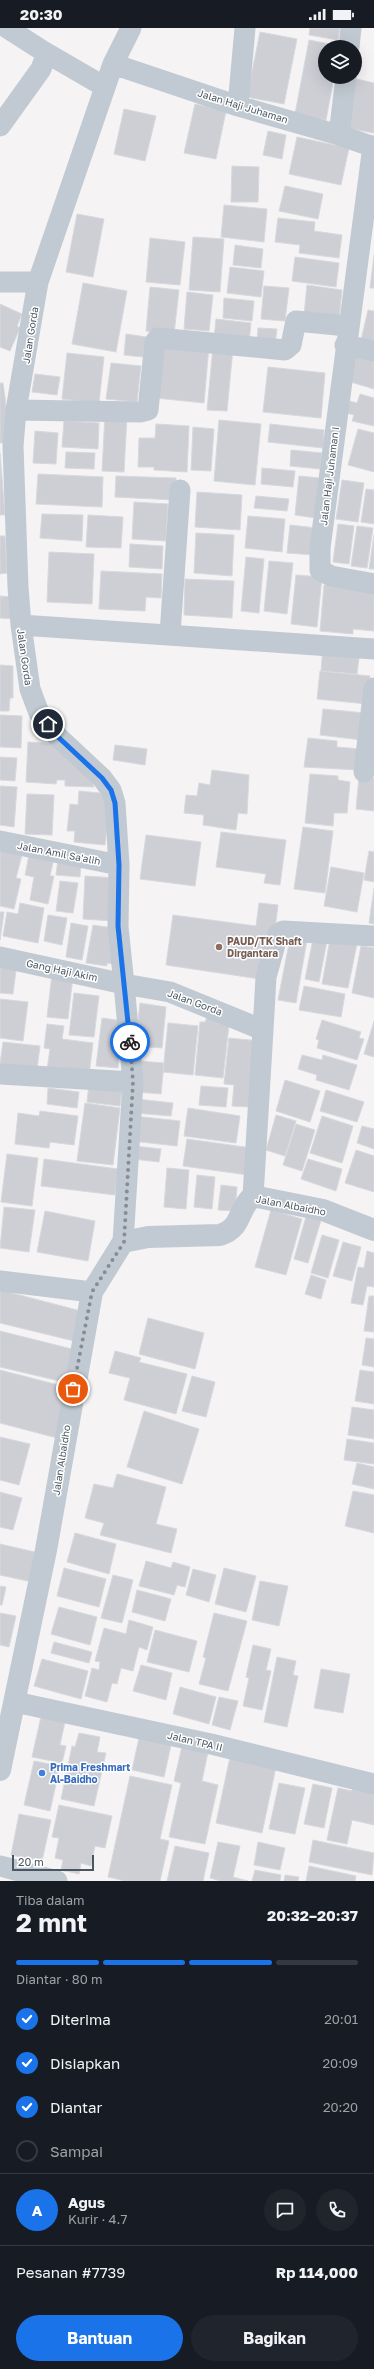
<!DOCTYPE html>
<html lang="id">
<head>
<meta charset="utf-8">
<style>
  body { margin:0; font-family:"Golos Text",sans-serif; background:#20242c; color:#f1f3f6; height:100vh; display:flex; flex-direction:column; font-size:15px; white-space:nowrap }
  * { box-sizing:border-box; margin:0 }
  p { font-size:13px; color:#9ea1a6 }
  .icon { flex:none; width:22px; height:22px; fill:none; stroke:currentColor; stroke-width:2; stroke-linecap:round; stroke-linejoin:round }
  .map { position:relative; height:1853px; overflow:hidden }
  .drawer { display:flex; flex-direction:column; background:#171b24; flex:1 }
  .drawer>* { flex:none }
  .tools { position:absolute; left:318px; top:12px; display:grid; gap:8px }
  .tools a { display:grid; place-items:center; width:44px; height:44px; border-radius:50%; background:#171b24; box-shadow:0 4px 16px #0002; font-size:20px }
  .scale { position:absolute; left:12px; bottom:10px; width:82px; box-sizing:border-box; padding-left:4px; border:2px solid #4a5661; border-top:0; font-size:11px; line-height:14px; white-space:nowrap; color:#4a5661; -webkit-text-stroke:3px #fff; paint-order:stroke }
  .pin { position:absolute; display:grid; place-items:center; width:34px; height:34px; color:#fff; margin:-17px; border:2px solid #fff; border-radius:50%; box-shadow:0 1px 4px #0007 }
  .courier { position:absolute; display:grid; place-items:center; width:40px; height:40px; margin:-20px; border:3px solid #1a73e8; border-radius:50%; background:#fff; color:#222; box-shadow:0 1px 5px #0007 }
  .summary em { font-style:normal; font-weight:700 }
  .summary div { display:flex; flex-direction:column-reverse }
  .summary { display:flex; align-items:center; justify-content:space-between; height:68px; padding:0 16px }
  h1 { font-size:26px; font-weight:700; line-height:30px }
  .bar { display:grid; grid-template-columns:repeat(4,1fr); gap:6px 4px; align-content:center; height:48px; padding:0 16px }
  .bar i { height:5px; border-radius:3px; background:#363941 }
  .bar .selected { background:#1a73e8 }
  .bar p { grid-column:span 4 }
  .line { display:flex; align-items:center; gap:10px; padding:0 16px; border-top:1px solid #363941 }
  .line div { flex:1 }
  .round { display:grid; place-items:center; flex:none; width:42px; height:42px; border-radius:21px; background:#20242c }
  ol { padding:0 16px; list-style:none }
  li { display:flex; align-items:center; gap:12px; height:44px }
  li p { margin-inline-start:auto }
  li .icon { padding:4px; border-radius:50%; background:#1a73e8; color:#fff; stroke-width:4 }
  li:last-child { color:#9ea1a6 }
  li i { width:22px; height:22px; border:2px solid #363941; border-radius:50% }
  .cta { display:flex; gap:8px; margin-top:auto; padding:8px 16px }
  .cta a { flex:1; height:46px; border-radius:24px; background:#1a73e8; color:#fff; font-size:16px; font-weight:700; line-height:46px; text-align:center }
  .cta a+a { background:#20242c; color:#f1f3f6 }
  .status { display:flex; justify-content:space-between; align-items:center; height:28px; padding:0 20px; background:#171b24; direction:ltr }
  .status svg { height:11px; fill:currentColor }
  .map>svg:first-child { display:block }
  .building { fill:#cdcfd5; stroke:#d7d9de }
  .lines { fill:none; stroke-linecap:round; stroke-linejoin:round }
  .minor { stroke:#c1cad2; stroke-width:21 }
  .tertiary { stroke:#c1cad2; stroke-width:22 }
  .done { stroke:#868d94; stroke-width:4; stroke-dasharray:0 7.2 }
  .route { stroke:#1a73e8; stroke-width:5 }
  .education-dot { fill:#8d6e63; stroke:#fff; stroke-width:1.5 }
  .shop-dot { fill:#3f7fe0; stroke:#fff; stroke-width:1.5 }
  .labels { text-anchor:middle; stroke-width:3; stroke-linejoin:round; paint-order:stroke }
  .street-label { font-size:10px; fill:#4a5661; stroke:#fff }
  .education-label { font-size:10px; font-weight:bold; fill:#785e54; stroke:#fff; text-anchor:start }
  .shop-label { font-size:10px; font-weight:bold; fill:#366cbe; stroke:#fff; text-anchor:start }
</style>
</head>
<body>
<div class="status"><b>20:30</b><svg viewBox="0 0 49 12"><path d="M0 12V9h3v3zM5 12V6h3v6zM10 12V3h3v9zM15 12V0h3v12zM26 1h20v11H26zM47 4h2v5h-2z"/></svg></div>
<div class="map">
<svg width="374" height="1853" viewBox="0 0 374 1853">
  <rect width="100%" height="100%" fill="#f5f3f3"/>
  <!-- building -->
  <path class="building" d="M310,0H340L338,12L309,7Z
    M260,4L297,11L284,76L247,69Z
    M309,12L340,18L325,19V49H334L326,92L295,86Z
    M352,50L374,55V105L342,99Z
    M195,76L226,83L216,131L184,125Z
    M124,81L156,88L145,133L114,126Z
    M268,103L286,107L282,131L263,127Z
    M297,109L349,120L341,157L289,146Z
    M232,138L259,139L258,174H231Z
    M285,158L323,166L318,191L279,183Z
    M224,177L267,181L264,214L221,209Z
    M77,186L104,191L93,249L66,244Z
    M278,190L315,194L314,203L342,207L339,230L299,225L300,217L275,214Z
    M193,209L224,211L220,264L189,262Z
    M150,210L185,214L180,257L146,254Z
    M235,217L263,221L261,240L233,237Z
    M374,227V260H370Z
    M295,229L339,235L336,259L292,253Z
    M230,239L264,243L261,269L227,265Z
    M83,255L127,263L116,324L72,316Z
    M307,257L342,262L339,291L304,287Z
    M264,258L289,260L285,293L261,291Z
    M150,259L179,262L174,306L146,303Z
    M187,264L213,267L209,303L184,301Z
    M224,270L254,273L252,293L223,290Z
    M0,276L22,286L17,298L20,300L10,323L0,319Z
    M368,282L374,283V315L361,312Z
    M216,291L251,295L249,314L214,311Z
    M258,300L277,301L275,317L257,315Z
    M126,306L146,309L143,329L124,327Z
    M161,313L209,318L204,375L156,370Z
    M213,319L233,320L227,383L207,382Z
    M67,325L104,329L99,375L62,371Z
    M355,326L374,331V361L347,353Z
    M111,335L141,338L137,374L106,371Z
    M268,339L325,345L321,390L263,384Z
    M35,346L60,349L57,367L32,364Z
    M0,355H3L5,369L9,415H0Z
    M360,366L374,370V398L352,393L354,387L339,383L342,371L357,375Z
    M105,387L127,388L124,444L102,443Z
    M219,392L261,396L255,457L214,453Z
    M64,393L99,395L98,421L62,419Z
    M156,396L189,398L187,444L154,442V439H138L139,410H155Z
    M270,396L324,402L323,420L268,414Z
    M193,399L214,401L211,443L191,442Z
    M358,401L374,405V444L348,437Z
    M35,403L58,405L56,436L33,435Z
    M291,422L322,425L320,441L290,438Z
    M66,424L95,425L94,441L65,440Z
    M0,425L5,487H0Z
    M262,440L295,443L293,459L261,456Z
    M38,446L103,449L102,479L36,476Z
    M116,448L176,450L175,472L115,469Z
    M299,448L320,450L316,490L295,487Z
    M342,452L364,455L358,494L336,491Z
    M366,461L374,462V496L361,494Z
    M197,464L242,467L240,502L195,499Z
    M256,468L289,471L287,483L254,480Z
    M134,474L168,476L166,513L132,511Z
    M42,486L83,487L82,513L40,510Z
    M88,487L123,489L121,520L86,519Z
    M248,488L285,491L282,524L245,520Z
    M338,496L354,498L349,536L333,534Z
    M290,497L317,500L314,527L287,525Z
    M357,498L373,500L367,540L351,538Z
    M196,505L234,507L232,548L194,545Z
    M374,507V541H369Z
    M0,508H5L7,545L0,546Z
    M130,516L163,518L162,541L129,539Z
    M49,524L94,526L92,576L47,574Z
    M246,529L264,531L259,585L241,583Z
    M269,533L293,535L287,586L264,583Z
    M101,543L162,546L161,570L146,569L145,583L99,581Z
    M296,547L322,549L317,599L291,596Z
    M185,551L234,553L232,590L184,587Z
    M324,557L374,561V603L353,601V606L320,603Z
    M0,568L13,569V591L0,590Z
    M323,618L360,622L357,646L321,643Z
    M0,637L13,638V670H10L9,683H0Z
    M320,643L370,648L367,676L317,671Z
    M323,681L365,685L362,712L320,707Z
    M0,687L22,688L21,720L0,719Z
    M308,710L337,713V719L360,721L358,742L304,739Z
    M28,714L59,716L88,744L94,759L65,758V752H57L56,756L26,754Z
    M115,717L147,721L145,737L113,732Z
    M0,729L17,730L15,753L0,752Z
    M212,742L249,747L247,786L238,785L236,802L203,797L204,787L184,785L186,767L197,768L199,755L210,757Z
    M310,746L338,748V752L350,754L347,785H334L333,798L305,795Z
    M359,749L374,750V783L356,781Z
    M0,758L17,759L14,799L0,797Z
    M79,763L110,766L105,817L74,814L75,803H67L70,776L78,777Z
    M27,766L54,767L52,807L25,806Z
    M303,799L333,803L325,865L294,861Z
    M221,804L286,812L280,857L264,855L266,846L216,839Z
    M146,807L201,814L195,858L140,851Z
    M0,817L23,823L16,850L21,851L14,881L0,878Z
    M30,822L55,826L50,848H54L48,876L30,872L34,849L25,847Z
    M369,823L374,824V854L364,852Z
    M58,831L81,834L80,849L56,847Z
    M331,839L364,845L357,884L324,878Z
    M85,848L116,850L113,893L83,891Z
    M60,853L78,855L73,885L56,883Z
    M374,860V896L369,895Z
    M20,875L44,880L38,915L3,908L7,884L18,886Z
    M259,875L278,877L275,901L260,951L166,937L173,887L256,898Z
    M0,884H4L0,912Z
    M48,887L67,890L62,917L44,913Z
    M71,895L88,898L82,932L66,929Z
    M93,897L113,900L118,937L107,935V938L86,935Z
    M314,906L328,908L319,954L305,951Z
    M331,906L358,911L348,960L322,956Z
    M290,910L307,912L296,975L278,972Z
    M361,918L374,920V970L352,965Z
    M0,932L17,934L13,966L0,965Z
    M52,946L73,948L68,991L47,989Z
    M304,958L345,966L341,989L299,982Z
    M74,965L99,968L94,1009L69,1007Z
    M0,971L28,974L23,1013L0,1010Z
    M140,975L166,979L162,1020L135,1018Z
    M209,984L229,997L223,1050L195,1047L200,994H205Z
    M102,990L123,993L118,1040L96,1038Z
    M322,992L361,1004L359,1010L364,1011L357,1032L317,1020L319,1012L316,1011Z
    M374,993V1029L364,1026Z
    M168,995L198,998L193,1047L163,1044Z
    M47,996L64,998L62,1011L93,1015L89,1047L47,1042L50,1021L44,1020Z
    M229,1010L260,1013L249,1079L232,1078L234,1057L224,1056Z
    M3,1014L40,1018L37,1041L0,1036Z
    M302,1027L322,1032L323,1027L357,1037L349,1062L316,1052L317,1047L298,1041Z
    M139,1033L164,1035L161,1066L136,1064Z
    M285,1052L320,1063L310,1094L276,1083Z
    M89,1056L122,1060L120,1078L87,1074Z
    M201,1058L228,1060L226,1079L199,1077Z
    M48,1060L79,1064L77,1080L47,1076Z
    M326,1062L364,1074L357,1094L320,1083Z
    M137,1071L173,1075L171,1088L135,1085Z
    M85,1075L120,1080L113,1137L77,1133Z
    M188,1080L240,1088L236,1115L184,1108Z
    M40,1083L78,1088L74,1117L50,1114L49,1120L15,1116L18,1085L39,1088Z
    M276,1087L296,1093L285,1128L266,1122Z
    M134,1088L180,1093L177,1118L132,1113Z
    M322,1088L353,1098L342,1135L310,1125Z
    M296,1096L315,1102L302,1143L283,1137Z
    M362,1098L374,1101V1121L357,1115Z
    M187,1111L252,1120L248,1147L183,1138Z
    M135,1118L161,1121L159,1134L133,1131Z
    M356,1122L374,1128V1164L345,1155Z
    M7,1126L38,1130L32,1178L1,1174Z
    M44,1131L118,1141L115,1167L41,1158Z
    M308,1131L342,1141L336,1163L301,1151Z
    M167,1140L189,1142L186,1181L164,1179Z
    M197,1147L215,1149L212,1181L194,1179Z
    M221,1157L237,1159L235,1183L218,1182Z
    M4,1179L35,1182L29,1224L0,1220Z
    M271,1182L302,1191L286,1247L255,1239Z
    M45,1183L95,1193L88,1233L37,1224Z
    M307,1185L322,1189L308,1235L294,1231Z
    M322,1207L339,1212L328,1250L311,1245Z
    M343,1214L361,1219L352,1253L333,1248Z
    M367,1223L374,1225V1259L367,1258L363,1277L351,1275L358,1239L364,1240Z
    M311,1247L326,1252L321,1271L305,1266Z
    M0,1262L85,1284L78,1314L0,1295Z
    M369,1268H374V1304L364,1303Z
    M148,1290L204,1305L195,1341L139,1326Z
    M0,1303L76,1322L68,1355L0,1339Z
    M366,1310L374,1311V1339L362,1337Z
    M115,1323L141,1330L139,1334L187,1346L176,1386L124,1372L130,1350L109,1345Z
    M0,1342L70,1360L57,1410L0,1395Z
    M360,1342L374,1344V1376L355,1373Z
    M192,1348L215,1354L206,1389L182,1383Z
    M352,1379L374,1382V1411L348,1407Z
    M144,1383L199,1401L182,1456L127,1439Z
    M0,1409L30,1416L19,1457L0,1452Z
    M347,1411L374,1415V1436L344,1432Z
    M357,1435L374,1439V1461L352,1456Z
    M117,1446L166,1459L156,1496L177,1501L171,1525L100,1507L104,1495L85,1490L94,1456L113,1460Z
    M353,1463L374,1467V1505L345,1498Z
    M0,1464L22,1470L13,1502L0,1499Z
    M75,1505L116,1516L109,1546L67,1534Z
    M0,1516L39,1525L32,1554L0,1547Z
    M146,1533L171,1540L173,1534L190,1539L185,1559L177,1557L174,1567L139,1558Z
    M64,1540L106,1551L99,1579L57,1568Z
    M224,1540L256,1548L246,1584L215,1576Z
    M193,1541L216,1547L209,1574L186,1567Z
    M113,1547L133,1552L122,1595L101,1590Z
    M260,1553L288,1558L279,1598L252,1592Z
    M0,1558L6,1559L2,1577H0Z
    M137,1562L171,1571L165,1593L132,1584Z
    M59,1579L97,1589L90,1617L51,1606Z
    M0,1585L16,1588L9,1619L0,1617Z
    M214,1585L247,1593L228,1663L199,1656L206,1630L203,1629Z
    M129,1592L153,1599L147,1622L139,1619L133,1643L121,1640L117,1656L112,1655L107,1674L85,1668L92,1640L99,1642L100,1634L95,1633L104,1600L126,1606Z
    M155,1602L197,1613L189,1644L147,1634Z
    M54,1614L92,1624L89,1635L51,1625Z
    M253,1617L271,1621L266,1642L271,1643L262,1682L243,1678L249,1650L246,1649Z
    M277,1629L296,1633L293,1647L298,1648L287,1699L264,1694Z
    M42,1631L88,1643L81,1671L34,1658Z
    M141,1637L172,1645L166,1672L133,1663Z
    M321,1641L350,1646L343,1685L314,1680Z
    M180,1659L216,1669L209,1696L173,1686Z
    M219,1669L238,1673L230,1702L212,1697Z
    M42,1684L66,1689L60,1717L66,1718L62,1735L32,1729Z
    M141,1701L173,1708L164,1749L132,1742Z
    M79,1705L100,1709L97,1724L106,1725L94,1778L61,1771L72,1718L75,1719Z
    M182,1718L208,1724L202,1753L218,1757L205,1816L169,1809L181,1755L174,1753Z
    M230,1729L276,1739L262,1805L216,1795Z
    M34,1733L60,1738L50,1783L24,1777Z
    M130,1748L172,1757L160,1811L169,1813L160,1853H125L108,1849Z
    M279,1755L305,1760L295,1806L269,1801Z
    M313,1756L332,1760L324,1800L304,1796Z
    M353,1757L374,1762V1797L352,1792L347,1816L327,1812L338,1760L352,1763Z
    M59,1777L112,1788L105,1820L95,1818L91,1838L81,1835L79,1846L61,1842L63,1832L55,1830L59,1810L52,1809Z
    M19,1786L51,1792L42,1833L11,1827Z
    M313,1812L374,1825L372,1847L309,1834Z
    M218,1814L240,1818L233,1849L248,1853H221L210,1850Z
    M258,1814L285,1820L280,1842L254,1837Z
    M175,1818L209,1825L203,1853H167Z
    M309,1838L356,1848L355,1853H306Z
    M255,1842L281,1847L280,1853H252Z
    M285,1847L299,1849L298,1853H284Z"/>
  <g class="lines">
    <!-- minor -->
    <path class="minor" d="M131,0L113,36L38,254L16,382L13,418L18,559L21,597L30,661L39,685L57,708L102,750L111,762L115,775L119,837L118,899L124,956L170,964L263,1002L253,1168
      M349,19L351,0
      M43,23L105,59
      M113,36L238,78L339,107L374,119
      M238,78L245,0
      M0,98L41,41L45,30L43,23L7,0
      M339,107L346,49
      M373,118L320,520V542L331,548L374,556
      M0,254H38
      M345,317L374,323
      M16,382L140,384L148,382L155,314L158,310L285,322L291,317L296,293L347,298
      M21,597L374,621
      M170,606L180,462
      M364,744L374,660
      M0,813L119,837
      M0,929L124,956L133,1054L123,1214
      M263,1002L266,949L278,906L283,903L374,908
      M0,1046L133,1054
      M0,1253L92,1264
      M15,1674L211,1716L374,1756
      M0,1838L57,1853"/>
    <!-- tertiary -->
    <path class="tertiary" d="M0,1742L46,1522L92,1264L123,1214L148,1209L220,1207C243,1200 237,1181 253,1168L323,1182L374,1202"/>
  </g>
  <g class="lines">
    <!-- done -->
    <path class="done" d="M73,1361L92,1264L124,1214L133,1054L130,1014"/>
    <!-- route -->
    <path class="route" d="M48,696L57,708L102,750L111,762L115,775L119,837L118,898L130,1014"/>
  </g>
  <!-- markers -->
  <circle class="education-dot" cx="219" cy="919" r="4"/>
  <circle class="shop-dot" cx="42" cy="1745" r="4"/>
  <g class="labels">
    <!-- street labels -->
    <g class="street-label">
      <text transform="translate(243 78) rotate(17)" y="4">Jalan Haji Juhaman</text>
      <text transform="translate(30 307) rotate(-81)" y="4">Jalan Gorda</text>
      <text transform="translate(329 448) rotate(-83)" y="4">Jalan Haji Juhaman I</text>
      <text transform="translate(25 629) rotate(82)" y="4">Jalan Gorda</text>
      <text transform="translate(59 825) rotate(11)" y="4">Jalan Amil Sa'alih</text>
      <text transform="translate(62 942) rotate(12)" y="4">Gang Haji Akim</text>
      <text transform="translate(195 974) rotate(20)" y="4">Jalan Gorda</text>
      <text transform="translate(291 1177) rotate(11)" y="4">Jalan Albaidho</text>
      <text transform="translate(61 1432) rotate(-81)" y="4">Jalan Albaidho</text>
      <text transform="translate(195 1713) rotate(13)" y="4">Jalan TPA II</text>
    </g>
    <!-- education labels -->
    <g class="education-label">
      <text x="227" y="917">PAUD/TK Shaft<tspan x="227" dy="12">Dirgantara</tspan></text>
    </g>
    <!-- shop labels -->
    <g class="shop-label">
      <text x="50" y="1743">Prima Freshmart<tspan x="50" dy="12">Al-Baidho</tspan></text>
    </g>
  </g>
</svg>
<div class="tools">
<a><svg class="icon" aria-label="layers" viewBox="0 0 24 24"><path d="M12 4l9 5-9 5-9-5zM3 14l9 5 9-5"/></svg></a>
</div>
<div class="scale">20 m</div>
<div class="pin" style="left:73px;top:1361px;background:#ea580c"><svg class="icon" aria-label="bag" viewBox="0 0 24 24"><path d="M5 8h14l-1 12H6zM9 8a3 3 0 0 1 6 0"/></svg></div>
<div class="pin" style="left:48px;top:696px;background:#1f2937"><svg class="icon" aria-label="home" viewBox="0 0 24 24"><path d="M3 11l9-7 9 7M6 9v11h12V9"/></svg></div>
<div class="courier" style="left:130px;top:1014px"><svg class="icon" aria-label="bike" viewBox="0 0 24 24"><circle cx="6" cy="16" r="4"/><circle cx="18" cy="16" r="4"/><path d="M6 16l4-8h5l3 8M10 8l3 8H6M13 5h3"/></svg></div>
</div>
<section class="drawer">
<div class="summary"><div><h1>2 mnt</h1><p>Tiba dalam</p></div><em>20:32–20:37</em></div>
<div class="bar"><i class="selected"></i><i class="selected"></i><i class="selected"></i><i></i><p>Diantar · 80 m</p></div>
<ol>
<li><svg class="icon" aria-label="check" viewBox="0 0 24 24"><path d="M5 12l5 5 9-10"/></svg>Diterima<p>20:01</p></li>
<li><svg class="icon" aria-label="check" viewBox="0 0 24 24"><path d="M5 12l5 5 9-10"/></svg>Disiapkan<p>20:09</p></li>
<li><svg class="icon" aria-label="check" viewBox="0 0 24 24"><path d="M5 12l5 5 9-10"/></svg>Diantar<p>20:20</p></li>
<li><i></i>Sampai</li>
</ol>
<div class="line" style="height:72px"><b class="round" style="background:#1a73e8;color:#fff">A</b><div><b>Agus</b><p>Kurir · 4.7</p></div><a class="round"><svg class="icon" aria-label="chat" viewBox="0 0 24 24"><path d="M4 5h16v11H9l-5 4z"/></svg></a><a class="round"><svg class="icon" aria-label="phone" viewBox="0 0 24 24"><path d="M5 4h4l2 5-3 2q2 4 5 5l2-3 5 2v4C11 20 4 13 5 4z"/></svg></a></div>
<div class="line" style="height:52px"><div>Pesanan #7739</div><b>Rp 114,000</b></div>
<div class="cta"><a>Bantuan</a><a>Bagikan</a></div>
</section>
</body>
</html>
